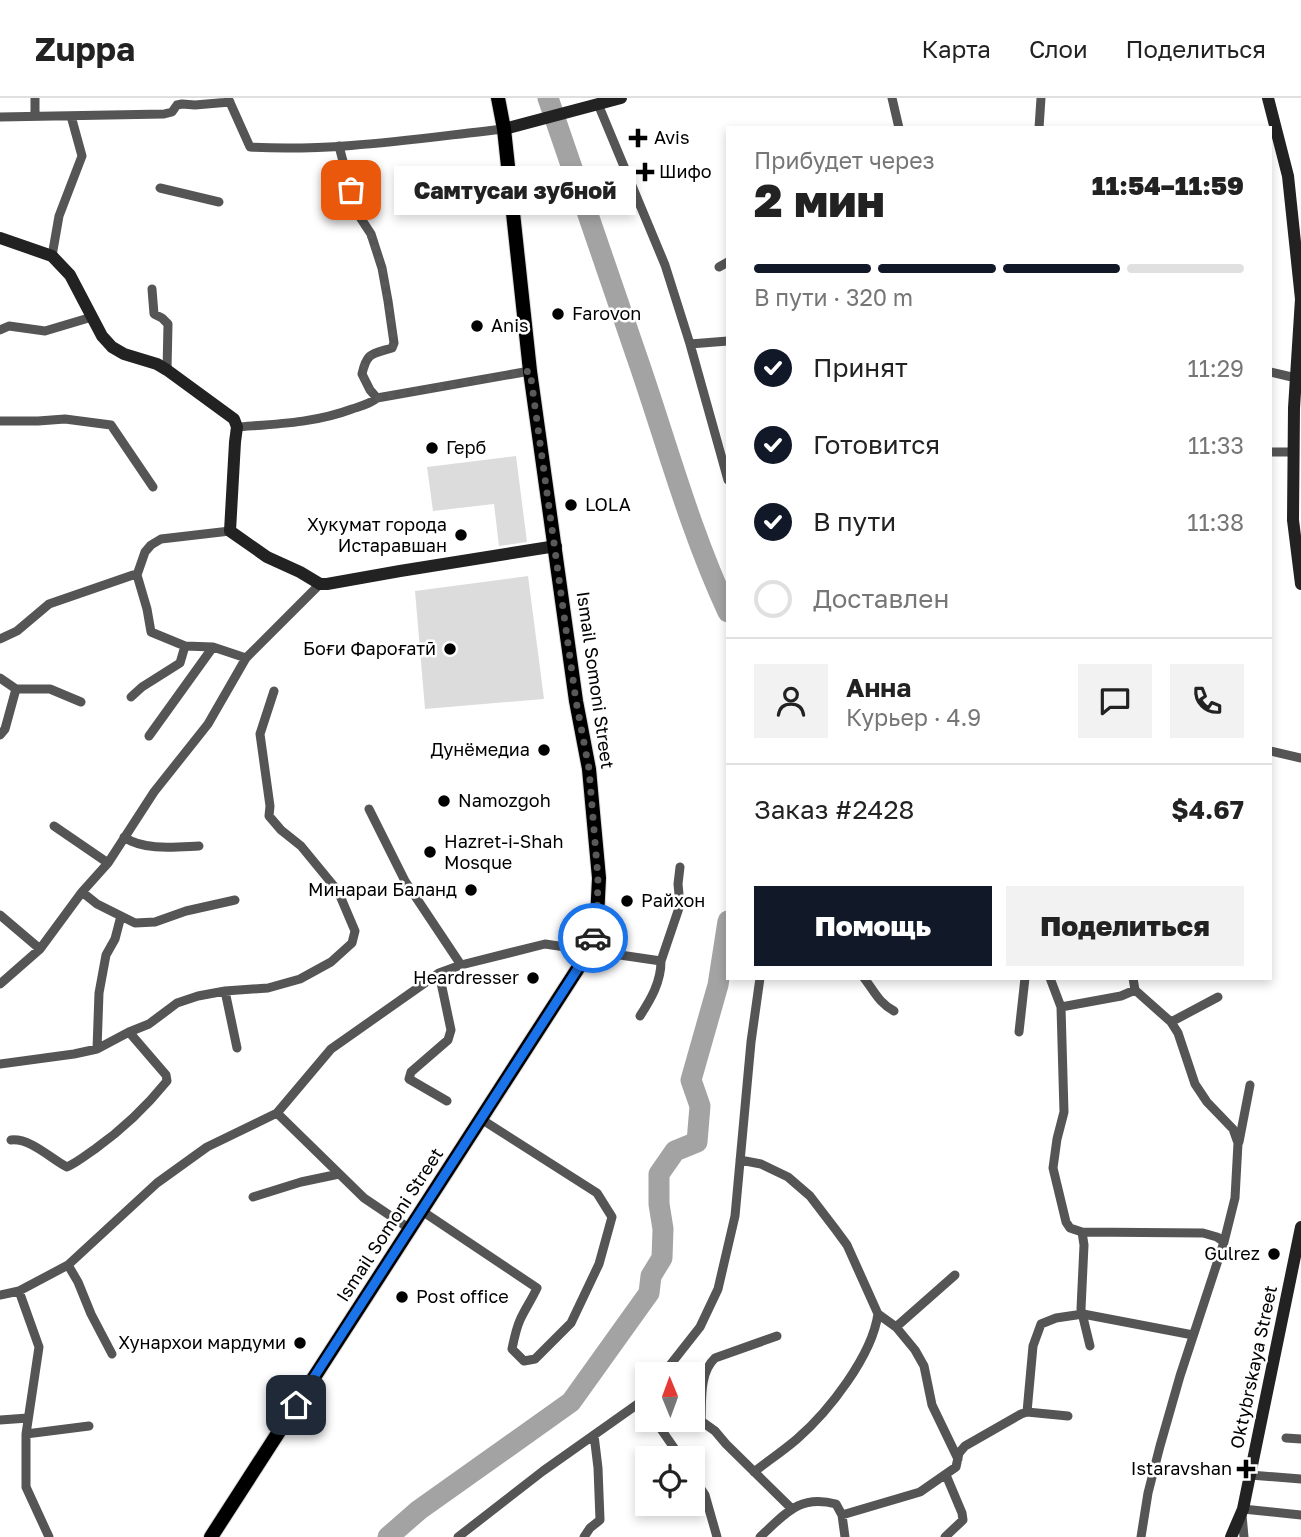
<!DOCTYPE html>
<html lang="ru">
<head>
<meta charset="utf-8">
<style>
  body { margin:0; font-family:"Golos Text",sans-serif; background:#f2f2f2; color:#222; height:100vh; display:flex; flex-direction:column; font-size:26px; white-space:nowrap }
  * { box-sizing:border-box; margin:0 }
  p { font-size:23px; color:#767676 }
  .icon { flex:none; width:38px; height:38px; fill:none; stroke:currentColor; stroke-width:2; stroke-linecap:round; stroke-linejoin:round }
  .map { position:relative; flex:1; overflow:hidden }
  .side { position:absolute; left:726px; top:28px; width:546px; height:854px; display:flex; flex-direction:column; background:#fff; border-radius:0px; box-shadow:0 4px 10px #0003 }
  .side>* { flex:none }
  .needle { width:46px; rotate:359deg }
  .tools { position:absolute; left:635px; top:1264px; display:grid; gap:14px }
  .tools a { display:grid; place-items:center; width:70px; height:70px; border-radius:0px; background:#fff; box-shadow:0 4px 10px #0003; font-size:35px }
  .pin { position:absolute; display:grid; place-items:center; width:60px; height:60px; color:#fff; margin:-30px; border-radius:14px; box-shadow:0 4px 10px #0006 }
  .courier { position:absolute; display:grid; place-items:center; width:70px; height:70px; margin:-35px; border:5px solid #1a73e8; border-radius:50%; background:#fff; color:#222; box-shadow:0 2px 9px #0007 }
  .bubble { position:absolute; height:49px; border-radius:0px; background:#fff; box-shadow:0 4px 10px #0003; font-size:23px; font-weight:800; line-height:49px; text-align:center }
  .headline em { font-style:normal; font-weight:800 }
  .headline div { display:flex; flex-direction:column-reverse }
  .headline { display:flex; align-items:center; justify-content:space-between; height:119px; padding:0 28px }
  h1 { font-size:46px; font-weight:800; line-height:52px }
  .bar { display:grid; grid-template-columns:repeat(4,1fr); gap:10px 7px; align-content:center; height:84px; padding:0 28px }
  .bar i { height:9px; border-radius:5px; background:#e0e0e0 }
  .bar .selected { background:#111827 }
  .bar p { grid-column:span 4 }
  .line { display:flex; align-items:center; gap:18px; padding:0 28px; border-top:2px solid #e0e0e0 }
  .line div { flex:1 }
  .round { display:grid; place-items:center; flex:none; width:74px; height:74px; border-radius:0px; background:#f2f2f2 }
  ol { padding:0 28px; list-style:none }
  li { display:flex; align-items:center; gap:21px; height:77px }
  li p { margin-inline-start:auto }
  li .icon { padding:7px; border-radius:50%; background:#111827; color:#fff; stroke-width:4 }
  li:last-child { color:#767676 }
  li i { width:38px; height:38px; border:4px solid #e0e0e0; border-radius:50% }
  .button { display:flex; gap:14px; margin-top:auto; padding:14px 28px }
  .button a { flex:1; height:80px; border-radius:0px; background:#111827; color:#fff; font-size:28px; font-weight:800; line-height:80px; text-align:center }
  .button a+a { background:#f2f2f2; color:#222 }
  header { display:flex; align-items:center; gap:42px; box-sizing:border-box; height:98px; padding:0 35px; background:#fff; border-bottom:2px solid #e0e0e0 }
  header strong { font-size:33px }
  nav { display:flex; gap:38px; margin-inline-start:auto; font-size:24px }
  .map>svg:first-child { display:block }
  .green { fill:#dcdcdc }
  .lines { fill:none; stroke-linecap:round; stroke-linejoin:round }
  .river { stroke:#a3a3a3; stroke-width:21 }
  .primary-casing { stroke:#dbdbdb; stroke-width:16 }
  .street { stroke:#555; stroke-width:9 }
  .secondary { stroke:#222; stroke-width:12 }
  .primary { stroke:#000; stroke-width:14 }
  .done { stroke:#595959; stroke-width:7; stroke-dasharray:0 12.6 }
  .route { stroke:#1a73e8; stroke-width:9 }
  .poi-dot { fill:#000; stroke:#fff; stroke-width:2.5 }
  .labels { text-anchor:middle; stroke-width:5; stroke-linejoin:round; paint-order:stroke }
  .poi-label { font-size:18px; fill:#000; stroke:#fff; text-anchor:start }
  .street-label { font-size:18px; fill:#000; stroke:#fff }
</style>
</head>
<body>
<header>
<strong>Zuppa</strong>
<nav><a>Карта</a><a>Слои</a><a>Поделиться</a></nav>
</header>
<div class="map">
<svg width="1301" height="1439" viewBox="0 0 1301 1439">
  <rect width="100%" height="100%" fill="#fff"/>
  <!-- green -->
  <path class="green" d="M516,358L527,444L499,448L494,406L433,413L427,369Z
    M528,478L544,601L425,611L415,493Z"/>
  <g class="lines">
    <!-- river -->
    <path class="river" d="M548,0C578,89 610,178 640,268C668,350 691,435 728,514
      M388,1439L419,1412L571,1304L649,1195L651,1178L662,1160L663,1131L659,1106V1076L675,1053L697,1044L700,1008L691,982L718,887L728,823"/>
    <defs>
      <path id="primary" d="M211,1439L584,861L590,852L597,820L599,780L589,671L576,603L530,273L504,31L498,0"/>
    </defs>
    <!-- primary casing -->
    <use href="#primary" class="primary-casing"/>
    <!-- street -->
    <path class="street" d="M35,0V18
      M228,0L250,49C334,54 420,40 504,31
      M892,0L899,30
      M598,6L665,167L690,246L728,382
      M0,19L164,16L172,14L177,7L182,6L195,7L230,4
      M1039,30L1041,0
      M160,90L219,104
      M52,158L59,118L82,58L71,18
      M719,169L728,164
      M152,191L154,216L162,220L168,226L167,272
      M0,232L9,228L45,233L92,219
      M690,246L728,243
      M1270,274L1296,280
      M377,300L530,273
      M0,323H38L65,321L111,327L153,389
      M237,329C276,326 315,325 352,311C361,308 370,306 377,300L370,292L362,276C367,254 372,256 392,250L394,245L388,203L382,170L371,136L356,113L339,48
      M1270,354H1293
      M230,433L161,441L151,447L145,454L137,477L147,511L151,534L185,548L213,549L246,560
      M0,541L17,533L49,506L133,477H137
      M0,580L16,591L5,631L0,637
      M16,591H50L81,604
      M131,599L142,589L180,565L185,548
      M149,638L213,549
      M1270,653L1301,660
      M369,711L405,783L461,867
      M54,728L108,765
      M124,739C144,753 176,749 199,748
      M82,794L97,806L135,825L155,824L186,813L235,802
      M0,817L40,851
      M661,863L680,807L678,786L680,769
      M439,875L451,932L448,942L411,974L409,981L447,1003
      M864,880C875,894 878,904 894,913
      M1050,880L1061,909L1064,1014L1057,1041L1053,1070L1066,1124L1070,1130L1082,1134L1084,1147L1081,1211L1090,1248
      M1133,880L1135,892L1171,924L1178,935L1195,986L1207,1004L1233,1031L1238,1045L1235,1100L1224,1144L1180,1278L1160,1348L1148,1395L1141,1439
      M0,886L40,851L82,794L108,765L154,694L208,626L246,560L320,486
      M225,893L237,950
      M1061,909L1121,898L1135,892
      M1171,924L1218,899
      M1019,934L1025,880
      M97,951L99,895L106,857L115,841L121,818
      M0,966L74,956L97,951L129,934L149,926L177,905L198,898L225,893L268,890L300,881L331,864L352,845L355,833L338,793L301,748L281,732L269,718L270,708L260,636L274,593
      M277,1015L364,1100L410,1131
      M11,1042C31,1040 51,1061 67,1069C78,1064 86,1057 95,1051C123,1031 146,1009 167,983L166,977L129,934
      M1239,1044L1250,987
      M740,1062L761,1066L788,1079L810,1098L836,1132L847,1147L878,1216L896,1229L915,1252L924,1268L932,1307L958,1361
      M253,1099L301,1084L339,1076
      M422,1113L537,1190C532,1201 525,1211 520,1222C516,1231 514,1241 512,1251L524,1263L535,1261L571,1225L599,1166L612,1119L597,1095L481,1021
      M1082,1134L1203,1135L1217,1139L1224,1144
      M68,1167L78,1184L91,1216L112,1256
      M19,1193L39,1249L26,1336V1389L49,1439
      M0,1197L19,1193L68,1167L157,1085L207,1049L277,1015L331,951L439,875L461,867L545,846L661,863C661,884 651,901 640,918
      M896,1229L955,1177
      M663,1276L700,1229L718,1191L735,1118L751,944L760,880
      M1027,1314L1068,1318
      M654,1321L681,1360
      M0,1322L28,1320
      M701,1323C702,1302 699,1275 715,1260L777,1238
      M659,1327L671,1324L701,1323L715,1333L726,1346L791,1410
      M26,1336L89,1328
      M1286,1340L1301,1341
      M754,1374C768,1363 783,1353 797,1341C829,1313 872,1258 878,1216
      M1250,1377L1301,1381
      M693,1379L705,1397L717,1439
      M1243,1411L1301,1417
      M842,1417L920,1394L956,1369L959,1355L965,1348L1021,1316L1027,1314L1033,1248L1041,1226L1056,1220L1083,1216L1193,1237
      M1242,1417L1244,1439
      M458,1439L543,1373L642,1303L648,1296
      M584,1439L590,1430L600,1422L598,1370L594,1337
      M760,1439C785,1416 799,1396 836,1406L842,1417L845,1439
      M945,1439L963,1422L962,1415L946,1377"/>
    <!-- secondary -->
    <path class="secondary" d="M1268,0L1288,78L1301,201L1294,310L1293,422L1301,486
      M504,31L621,0
      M0,140L52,158L70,177L102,238L112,249L124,256L157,266L167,272L234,321L237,329L235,344L230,433L267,459L300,474L320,486H327L400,473L556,448
      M1231,1439L1243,1411L1301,1129"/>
    <!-- primary -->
    <use href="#primary" class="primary"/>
  </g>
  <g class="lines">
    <!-- done -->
    <path class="done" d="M351,92L356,113L370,136L382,170L388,203L394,245L392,250C372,256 367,254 362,276L370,292L377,300L530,273L576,603L589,671L598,780L597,820L593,840"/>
    <!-- route -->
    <path class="route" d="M296,1307L584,861L590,852L593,840"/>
  </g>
  <!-- markers -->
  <g class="poi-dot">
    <path d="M634.5 29.5h7v7h7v7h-7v7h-7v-7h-7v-7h7z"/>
    <path d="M641.5 63.5h7v7h7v7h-7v7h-7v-7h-7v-7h7z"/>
    <circle cx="558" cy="216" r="7"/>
    <circle cx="477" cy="228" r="7"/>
    <circle cx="432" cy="350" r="7"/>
    <circle cx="571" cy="407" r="7"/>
    <circle cx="461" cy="437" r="7"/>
    <circle cx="450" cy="551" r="7"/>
    <circle cx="544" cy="652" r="7"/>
    <circle cx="444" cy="703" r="7"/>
    <circle cx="430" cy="754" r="7"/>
    <circle cx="471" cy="792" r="7"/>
    <circle cx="627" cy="803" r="7"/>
    <circle cx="533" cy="880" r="7"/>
    <circle cx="1274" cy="1156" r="7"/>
    <circle cx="402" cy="1199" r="7"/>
    <circle cx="300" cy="1245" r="7"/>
    <path d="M1242.5 1360.5h7v7h7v7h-7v7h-7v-7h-7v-7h7z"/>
  </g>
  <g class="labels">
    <!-- poi labels -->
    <g class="poi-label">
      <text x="654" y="46">Avis</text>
      <text x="659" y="80">Шифо</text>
      <text x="572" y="222">Farovon</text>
      <text x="491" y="234">Anis</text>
      <text x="446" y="356">Герб</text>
      <text x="585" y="413">LOLA</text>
      <text x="447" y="433" text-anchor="end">Хукумат города<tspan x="447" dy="21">Истаравшан</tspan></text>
      <text x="436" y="557" text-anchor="end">Боғи Фароғатӣ</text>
      <text x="530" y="658" text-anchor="end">Дунёмедиа</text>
      <text x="458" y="709">Namozgoh</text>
      <text x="444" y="750">Hazret-i-Shah<tspan x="444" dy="21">Mosque</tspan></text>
      <text x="457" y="798" text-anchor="end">Минараи Баланд</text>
      <text x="641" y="809">Райхон</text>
      <text x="519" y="886" text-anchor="end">Heardresser</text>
      <text x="1260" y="1162" text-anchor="end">Gulrez</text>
      <text x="416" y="1205">Post office</text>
      <text x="286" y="1251" text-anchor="end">Хунархои мардуми</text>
      <text x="1232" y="1377" text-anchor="end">Istaravshan</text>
    </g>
    <!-- street labels -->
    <g class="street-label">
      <text transform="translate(595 582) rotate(82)" y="6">Ismail Somoni Street</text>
      <text transform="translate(390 1127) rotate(-57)" y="6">Ismail Somoni Street</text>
      <text transform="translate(1254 1269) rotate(-78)" y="6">Oktybrskaya Street</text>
    </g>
  </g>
</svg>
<div class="tools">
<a><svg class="needle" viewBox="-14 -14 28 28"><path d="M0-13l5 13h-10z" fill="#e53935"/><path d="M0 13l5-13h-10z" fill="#767676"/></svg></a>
<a><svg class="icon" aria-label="locate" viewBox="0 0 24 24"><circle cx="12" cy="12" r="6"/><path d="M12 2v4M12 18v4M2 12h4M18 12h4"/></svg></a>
</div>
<div class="pin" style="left:351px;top:92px;background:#ea580c"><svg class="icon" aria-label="bag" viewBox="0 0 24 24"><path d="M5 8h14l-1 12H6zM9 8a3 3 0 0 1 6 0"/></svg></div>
<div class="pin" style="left:296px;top:1307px;background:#1f2937"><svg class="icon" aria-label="home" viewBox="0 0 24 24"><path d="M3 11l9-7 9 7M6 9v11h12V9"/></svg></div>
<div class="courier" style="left:593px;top:840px"><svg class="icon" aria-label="car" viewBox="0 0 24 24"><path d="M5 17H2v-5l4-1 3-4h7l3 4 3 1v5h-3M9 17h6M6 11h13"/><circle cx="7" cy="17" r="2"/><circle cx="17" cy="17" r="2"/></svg></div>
<div class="bubble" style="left:394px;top:68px;width:242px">Самтусаи зубной</div>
<section class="side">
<div class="headline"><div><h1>2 мин</h1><p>Прибудет через</p></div><em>11:54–11:59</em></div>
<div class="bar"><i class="selected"></i><i class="selected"></i><i class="selected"></i><i></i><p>В пути · 320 m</p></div>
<ol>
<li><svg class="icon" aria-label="check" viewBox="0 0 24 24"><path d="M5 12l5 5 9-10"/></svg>Принят<p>11:29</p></li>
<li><svg class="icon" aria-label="check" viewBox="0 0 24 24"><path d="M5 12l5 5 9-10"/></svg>Готовится<p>11:33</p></li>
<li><svg class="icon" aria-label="check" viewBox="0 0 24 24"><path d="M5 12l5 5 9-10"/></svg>В пути<p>11:38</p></li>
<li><i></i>Доставлен</li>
</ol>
<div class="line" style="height:126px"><a class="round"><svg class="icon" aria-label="person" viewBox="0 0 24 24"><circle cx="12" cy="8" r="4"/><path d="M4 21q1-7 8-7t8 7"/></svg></a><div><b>Анна</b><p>Курьер · 4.9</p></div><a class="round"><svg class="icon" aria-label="chat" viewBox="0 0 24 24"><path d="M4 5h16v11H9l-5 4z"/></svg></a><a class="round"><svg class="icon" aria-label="phone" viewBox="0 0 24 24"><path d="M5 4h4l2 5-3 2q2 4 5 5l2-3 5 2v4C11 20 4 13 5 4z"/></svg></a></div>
<div class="line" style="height:91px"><div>Заказ #2428</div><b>$4.67</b></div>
<div class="button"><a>Помощь</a><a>Поделиться</a></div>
</section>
</div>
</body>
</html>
